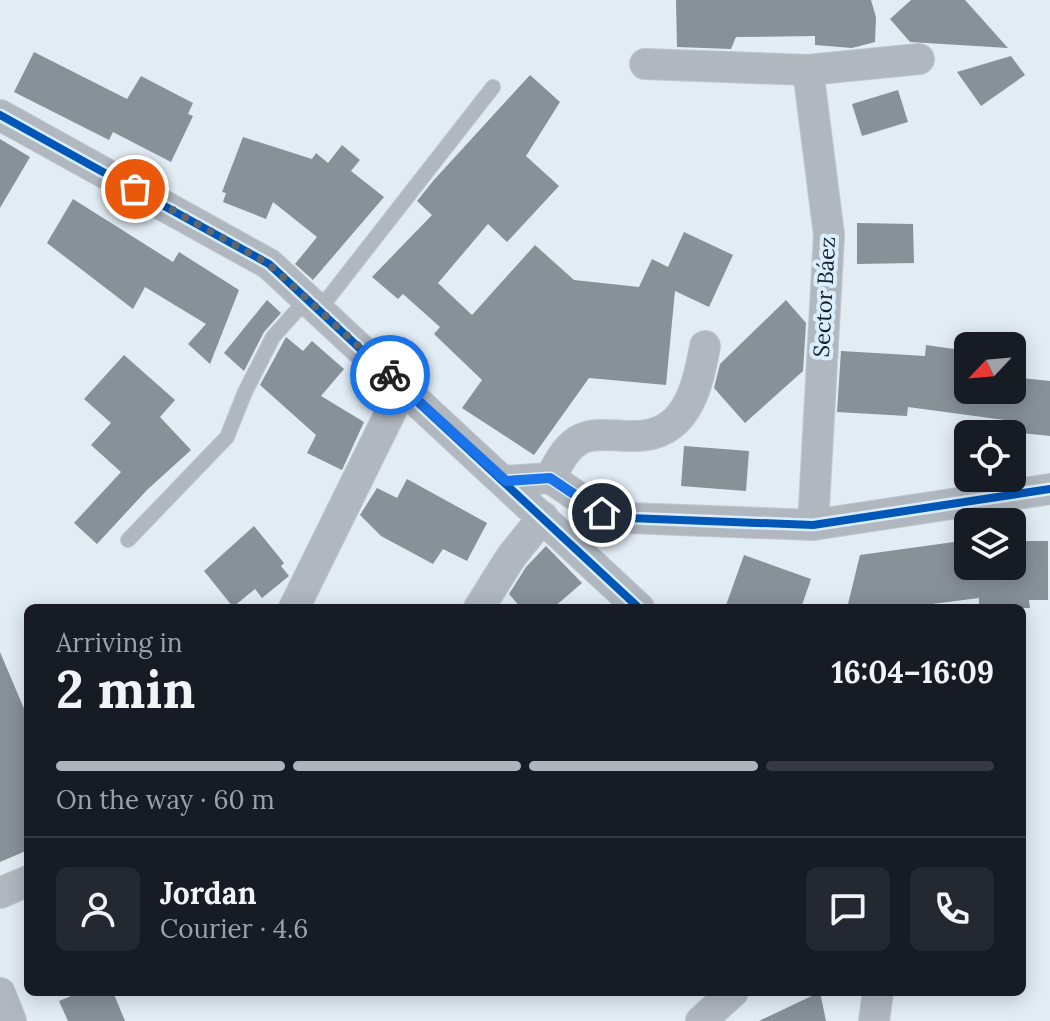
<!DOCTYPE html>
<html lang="en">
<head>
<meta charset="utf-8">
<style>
  body { margin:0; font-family:Lora,serif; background:#242831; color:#f1f3f6; height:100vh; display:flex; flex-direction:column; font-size:30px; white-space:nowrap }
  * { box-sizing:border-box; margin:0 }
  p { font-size:26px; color:#9ea1a6 }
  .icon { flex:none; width:44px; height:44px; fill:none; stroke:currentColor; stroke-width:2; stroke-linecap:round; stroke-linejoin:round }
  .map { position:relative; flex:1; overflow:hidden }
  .sheet { position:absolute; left:24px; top:604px; width:1002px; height:392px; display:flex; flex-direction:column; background:#171b24; border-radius:12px; box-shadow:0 4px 20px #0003 }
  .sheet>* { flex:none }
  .needle { width:52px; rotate:244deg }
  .fabs { position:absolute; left:954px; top:332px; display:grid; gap:16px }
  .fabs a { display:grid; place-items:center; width:72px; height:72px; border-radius:12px; background:#171b24; box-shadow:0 4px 20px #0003; font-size:40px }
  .pin { position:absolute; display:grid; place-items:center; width:68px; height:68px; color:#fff; margin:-34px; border:4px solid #fff; border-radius:50%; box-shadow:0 2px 8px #0007 }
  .courier { position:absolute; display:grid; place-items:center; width:80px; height:80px; margin:-40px; border:6px solid #1a73e8; border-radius:50%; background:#fff; color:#222; box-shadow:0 2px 10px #0007 }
  .head em { font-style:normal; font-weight:700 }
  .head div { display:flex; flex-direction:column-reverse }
  .head { display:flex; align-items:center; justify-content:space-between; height:136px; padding:0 32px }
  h1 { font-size:52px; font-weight:700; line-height:60px }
  .bar { display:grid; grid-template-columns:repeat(4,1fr); gap:12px 8px; align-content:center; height:96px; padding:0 32px }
  .bar i { height:10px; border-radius:6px; background:#363941 }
  .bar .active { background:#aeb4ba }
  .bar p { grid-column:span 4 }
  .line { display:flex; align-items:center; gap:20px; padding:0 32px; border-top:2px solid #363941 }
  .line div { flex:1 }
  .round { display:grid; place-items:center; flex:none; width:84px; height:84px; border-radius:12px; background:#242831 }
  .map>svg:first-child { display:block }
  .building { fill:#879198 }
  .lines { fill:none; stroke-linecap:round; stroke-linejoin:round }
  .lane-casing { stroke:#bfc7ce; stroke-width:16 }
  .street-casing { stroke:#bfc7ce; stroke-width:32 }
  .lane { stroke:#b0b7be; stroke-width:14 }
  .street { stroke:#b0b7be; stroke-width:30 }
  .cycleway-casing { stroke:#daedfc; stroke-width:13 }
  .cycleway { stroke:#0057b8; stroke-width:8 }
  .done { stroke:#5c6770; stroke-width:8; stroke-dasharray:0 14.4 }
  .route { stroke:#1a73e8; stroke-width:10 }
  .labels { text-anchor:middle; stroke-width:8; stroke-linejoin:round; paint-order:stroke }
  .street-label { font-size:22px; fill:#142029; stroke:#daedfc }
</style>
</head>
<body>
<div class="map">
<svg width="1050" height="1021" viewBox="0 0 1050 1021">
  <rect width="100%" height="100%" fill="#e2ecf4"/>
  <!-- building -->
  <path class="building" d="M676,0H871L876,17L875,42L852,48L815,45V36L736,37L731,49L677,47Z
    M911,0H965L1008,48L910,42L890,19Z
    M34,52L127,99L141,76L193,103L188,114L193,116L171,162L113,132L109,140L14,92Z
    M1011,56L1025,75L981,106L957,72Z
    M530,75L560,102L526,156L559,186L507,242L488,224L438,283L472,315L535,245L574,280L639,287L652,259L668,267L684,232L733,255L709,307L675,291L666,385L589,378L534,455L462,408L482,380L434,334L440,327L403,294L398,299L372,277L432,215L417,201L433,181Z
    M898,90L908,122L862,136L852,104Z
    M243,137L312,159L316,153L328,163L342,145L360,160L351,171L384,197L313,280L295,264L317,237L273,202L266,219L223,202L226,193L222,192Z
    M0,139L30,157L0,208Z
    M73,199L173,262L179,252L239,290L210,364L188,344L206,324L145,287L133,309L47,243Z
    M857,223L913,224L914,263L857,264Z
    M267,300L281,313L264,332L244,371L224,353Z
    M786,300L806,323L803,371L745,423L714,388L720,364Z
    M286,337L303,351L312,341L344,369L321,396L364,422L342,470L307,453L316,435L260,385Z
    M926,345L968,351V390H1012V377L1050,381V436L1012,432V421L908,407L907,416L837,412L841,351L925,356Z
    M124,355L175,400L160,417L191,450L147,490L97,544L74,523L121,472L91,445L111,423L84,399Z
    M684,446L749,451L746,491L681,486Z
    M407,479L487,523L467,561L443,549L433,564L381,536L360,515L377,488L397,498Z
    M254,526L284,563L281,566L289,576L262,598L255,589L233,607L204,571Z
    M1012,541H1048V600H1029L1030,608H979V598L901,608H847L860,555L954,542L957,566H1012Z
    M546,546L582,583L553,608H521L509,594L526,567Z
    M744,555L811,579L801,608H725Z
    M0,652L28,718V850L0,862Z
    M81,992H113L125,1021H68L59,1001Z
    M820,992L826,1021H759Z"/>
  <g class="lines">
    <defs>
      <path id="lane" d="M319,310L493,87
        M128,540L227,437L245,392L273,337L307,299"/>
      <path id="street" d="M645,64L808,70L919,59
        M808,70L829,235L813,525
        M0,115L269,264L639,608
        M550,478C558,464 566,446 581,439C595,432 616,436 631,436C686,438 697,390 705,346
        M506,481L550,478L602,513L629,518L813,525L1050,489
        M294,608L403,387
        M479,608L511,557L543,517
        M0,893L28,881
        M0,993L11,1021
        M701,1021L733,992
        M874,1021L878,992"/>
    </defs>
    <!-- lane casing -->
    <use href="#lane" class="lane-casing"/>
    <!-- street casing -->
    <use href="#street" class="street-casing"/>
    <!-- lane -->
    <use href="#lane" class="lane"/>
    <!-- street -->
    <use href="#street" class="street"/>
    <defs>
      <path id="cycleway" d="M0,115L269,264L639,608
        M506,481L550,478L602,513L629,518L813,525L1050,489"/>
    </defs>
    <!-- cycleway casing -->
    <use href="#cycleway" class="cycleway-casing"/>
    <!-- cycleway -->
    <use href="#cycleway" class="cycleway"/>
  </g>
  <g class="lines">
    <!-- done -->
    <path class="done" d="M135,189L269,264L390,375"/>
    <!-- route -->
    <path class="route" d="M390,375L506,481L550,478L602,513"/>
  </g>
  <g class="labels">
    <!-- street labels -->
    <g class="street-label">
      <text transform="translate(824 297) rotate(-87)" y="8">Sector Báez</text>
    </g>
  </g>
</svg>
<div class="fabs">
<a><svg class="needle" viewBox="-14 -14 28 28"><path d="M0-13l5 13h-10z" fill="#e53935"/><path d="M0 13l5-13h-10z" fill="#9ea1a6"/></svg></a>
<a><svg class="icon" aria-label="locate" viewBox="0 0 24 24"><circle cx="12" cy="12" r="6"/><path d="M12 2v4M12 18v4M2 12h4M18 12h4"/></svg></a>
<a><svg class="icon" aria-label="layers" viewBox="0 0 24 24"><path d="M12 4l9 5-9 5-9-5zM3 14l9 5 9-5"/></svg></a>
</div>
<div class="pin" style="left:135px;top:189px;background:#ea580c"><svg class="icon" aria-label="bag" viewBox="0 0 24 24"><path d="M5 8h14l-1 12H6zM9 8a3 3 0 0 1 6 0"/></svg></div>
<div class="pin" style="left:602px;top:513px;background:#1f2937"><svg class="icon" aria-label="home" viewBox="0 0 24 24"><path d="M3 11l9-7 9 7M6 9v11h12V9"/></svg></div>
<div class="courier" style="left:390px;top:375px"><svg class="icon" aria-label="bike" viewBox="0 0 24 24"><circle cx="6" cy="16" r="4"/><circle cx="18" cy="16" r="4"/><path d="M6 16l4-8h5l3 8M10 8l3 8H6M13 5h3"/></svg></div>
<section class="sheet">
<div class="head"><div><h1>2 min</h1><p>Arriving in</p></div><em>16:04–16:09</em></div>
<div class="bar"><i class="active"></i><i class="active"></i><i class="active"></i><i></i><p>On the way · 60 m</p></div>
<div class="line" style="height:144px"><a class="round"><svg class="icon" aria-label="person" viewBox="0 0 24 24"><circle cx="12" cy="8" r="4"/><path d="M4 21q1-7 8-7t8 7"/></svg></a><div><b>Jordan</b><p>Courier · 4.6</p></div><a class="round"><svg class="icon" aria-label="chat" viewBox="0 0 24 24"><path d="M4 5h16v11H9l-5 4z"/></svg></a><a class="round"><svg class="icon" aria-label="phone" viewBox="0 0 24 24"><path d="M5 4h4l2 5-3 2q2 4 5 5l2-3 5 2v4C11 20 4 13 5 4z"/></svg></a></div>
</section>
</div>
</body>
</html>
